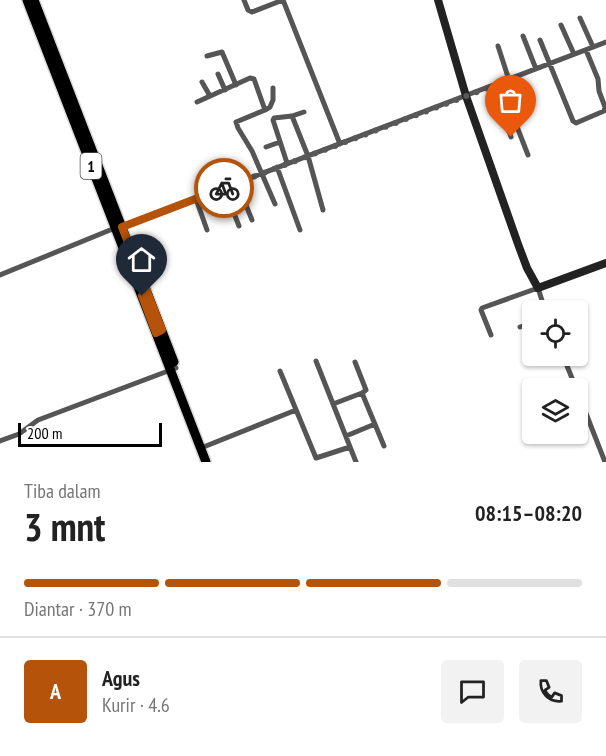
<!DOCTYPE html>
<html lang="id">
<head>
<meta charset="utf-8">
<style>
  body { margin:0; font-family:"PT Sans Narrow",sans-serif; background:#f2f2f2; color:#222; height:100vh; display:flex; flex-direction:column; font-size:22px; white-space:nowrap }
  * { box-sizing:border-box; margin:0 }
  p { font-size:20px; color:#767676 }
  .icon { flex:none; width:33px; height:33px; fill:none; stroke:currentColor; stroke-width:2; stroke-linecap:round; stroke-linejoin:round }
  .map { position:relative; height:462px; overflow:hidden }
  .panel { display:flex; flex-direction:column; background:#fff; flex:1 }
  .panel>* { flex:none }
  .fabs { position:absolute; left:522px; top:300px; display:grid; gap:12px }
  .fabs a { display:grid; place-items:center; width:66px; height:66px; border-radius:6px; background:#fff; box-shadow:0 2px 4px #0004; font-size:30px }
  .scale { position:absolute; left:18px; bottom:15px; width:144px; box-sizing:border-box; padding-left:6px; border:3px solid #000; border-top:0; font-size:16px; line-height:21px; white-space:nowrap; color:#000; -webkit-text-stroke:4px #fff; paint-order:stroke }
  .pin { position:absolute; display:grid; place-items:center; width:51px; height:51px; color:#fff; margin:-62px -26px; border-radius:50% 50% 50% 0; rotate:-45deg; box-shadow:0 0 6px #0007 }
  .pin .icon { rotate:45deg }
  .courier { position:absolute; display:grid; place-items:center; width:60px; height:60px; margin:-30px; border:4px solid #b45309; border-radius:50%; background:#fff; color:#222; box-shadow:0 2px 8px #0007 }
  .summary em { font-style:normal; font-weight:700 }
  .summary div { display:flex; flex-direction:column-reverse }
  .summary { display:flex; align-items:center; justify-content:space-between; height:102px; padding:0 24px }
  h1 { font-size:39px; font-weight:700; line-height:45px }
  .bar { display:grid; grid-template-columns:repeat(4,1fr); gap:9px 6px; align-content:center; height:72px; padding:0 24px }
  .bar i { height:8px; border-radius:4px; background:#e0e0e0 }
  .bar .active { background:#b45309 }
  .bar p { grid-column:span 4 }
  .line { display:flex; align-items:center; gap:15px; padding:0 24px; border-top:2px solid #e0e0e0 }
  .line div { flex:1 }
  .round { display:grid; place-items:center; flex:none; width:63px; height:63px; border-radius:6px; background:#f2f2f2 }
  .map>svg:first-child { display:block }
  .lines { fill:none; stroke-linecap:round; stroke-linejoin:round }
  .highway-casing { stroke:#dbdbdb; stroke-width:12 }
  .street { stroke:#555; stroke-width:5 }
  .secondary { stroke:#222; stroke-width:8 }
  .highway { stroke:#000; stroke-width:9 }
  .done { stroke:#595959; stroke-width:6; stroke-dasharray:0 10.8 }
  .route { stroke:#b45309; stroke-width:8 }
  .labels { text-anchor:middle; stroke-width:5; stroke-linejoin:round; paint-order:stroke }
  .shield { fill:#fff; stroke:#4c4c4c; stroke-width:1.5 }
  .shield-label { font-size:16px; font-weight:bold; fill:#000 }
</style>
</head>
<body>
<div class="map">
<svg width="606" height="462" viewBox="0 0 606 462">
  <rect width="100%" height="100%" fill="#fff"/>
  <g class="lines">
    <defs>
      <path id="highway" d="M27,0L206,462
        M34,0L174,362"/>
    </defs>
    <!-- highway casing -->
    <use href="#highway" class="highway-casing"/>
    <!-- street -->
    <path class="street" d="M244,0L248,10L252,12L283,0
      M283,0L340,144
      M580,18L593,47
      M561,25L574,54
      M523,36L536,69
      M540,40L573,121L576,123L604,111L605,107L599,91L598,79L586,50
      M498,46L509,80
      M207,56L222,52L236,85
      M218,74L225,90
      M202,82L210,96
      M500,83L528,155
      M493,86L511,137
      M197,102L250,78L254,79L265,110L236,122L238,128L252,151L275,204
      M265,110L270,107L273,100V88
      M292,116L304,112
      M266,147L280,142
      M287,163L273,120L274,118L292,116L308,156L323,210
      M277,167L300,230
      M237,183L252,220
      M224,188L239,226
      M196,199L207,230
      M122,227L606,42
      M0,275L115,228
      M520,327L532,323
      M491,335L481,310L482,308L538,288L545,310
      M563,356L576,388
      M316,361L356,462
      M280,371L316,458L350,447
      M362,393L384,446
      M578,393L605,462
      M333,404L362,393L366,390L355,362
      M346,436L375,424
      M0,441L19,434L38,420L176,368
      M206,446L296,410"/>
    <!-- secondary -->
    <path class="secondary" d="M438,0L466,96L518,244L527,268L538,288L606,263"/>
    <!-- highway -->
    <use href="#highway" class="highway"/>
  </g>
  <g class="lines">
    <!-- done -->
    <path class="done" d="M224,188L493,86L511,137"/>
    <!-- route -->
    <path class="route" d="M142,296L156,333L162,330L122,227L224,188"/>
  </g>
  <g class="labels">
    <!-- shield labels -->
    <rect class="shield" x="80.5" y="153" width="21" height="26" rx="4.5"/>
    <g class="shield-label">
      <text x="91" y="172">1</text>
    </g>
  </g>
</svg>
<div class="fabs">
<a><svg class="icon" aria-label="locate" viewBox="0 0 24 24"><circle cx="12" cy="12" r="6"/><path d="M12 2v4M12 18v4M2 12h4M18 12h4"/></svg></a>
<a><svg class="icon" aria-label="layers" viewBox="0 0 24 24"><path d="M12 4l9 5-9 5-9-5zM3 14l9 5 9-5"/></svg></a>
</div>
<div class="scale">200 m</div>
<div class="pin" style="left:511px;top:137px;background:#ea580c"><svg class="icon" aria-label="bag" viewBox="0 0 24 24"><path d="M5 8h14l-1 12H6zM9 8a3 3 0 0 1 6 0"/></svg></div>
<div class="pin" style="left:142px;top:296px;background:#1f2937"><svg class="icon" aria-label="home" viewBox="0 0 24 24"><path d="M3 11l9-7 9 7M6 9v11h12V9"/></svg></div>
<div class="courier" style="left:224px;top:188px"><svg class="icon" aria-label="bike" viewBox="0 0 24 24"><circle cx="6" cy="16" r="4"/><circle cx="18" cy="16" r="4"/><path d="M6 16l4-8h5l3 8M10 8l3 8H6M13 5h3"/></svg></div>
</div>
<section class="panel">
<div class="summary"><div><h1>3 mnt</h1><p>Tiba dalam</p></div><em>08:15–08:20</em></div>
<div class="bar"><i class="active"></i><i class="active"></i><i class="active"></i><i></i><p>Diantar · 370 m</p></div>
<div class="line" style="height:108px"><b class="round" style="background:#b45309;color:#fff">A</b><div><b>Agus</b><p>Kurir · 4.6</p></div><a class="round"><svg class="icon" aria-label="chat" viewBox="0 0 24 24"><path d="M4 5h16v11H9l-5 4z"/></svg></a><a class="round"><svg class="icon" aria-label="phone" viewBox="0 0 24 24"><path d="M5 4h4l2 5-3 2q2 4 5 5l2-3 5 2v4C11 20 4 13 5 4z"/></svg></a></div>
</section>
</body>
</html>
